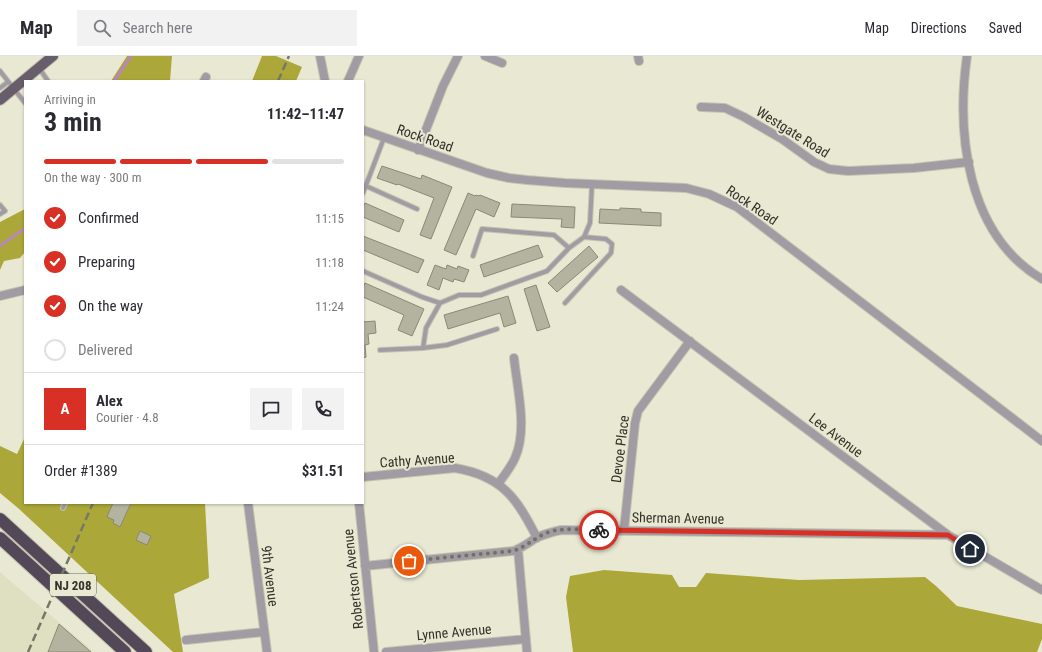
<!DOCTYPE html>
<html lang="en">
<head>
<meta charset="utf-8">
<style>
  body { margin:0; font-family:"Roboto Condensed",sans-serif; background:#f2f2f3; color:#2b2b33; height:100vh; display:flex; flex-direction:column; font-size:15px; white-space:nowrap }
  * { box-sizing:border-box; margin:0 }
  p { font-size:13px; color:#7c7c81 }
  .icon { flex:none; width:22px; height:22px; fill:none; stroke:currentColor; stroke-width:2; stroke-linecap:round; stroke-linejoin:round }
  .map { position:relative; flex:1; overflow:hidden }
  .side { position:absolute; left:24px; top:24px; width:340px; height:424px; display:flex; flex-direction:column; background:#fff; border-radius:0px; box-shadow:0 1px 3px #0004 }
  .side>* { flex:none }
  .pin { position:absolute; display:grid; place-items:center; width:34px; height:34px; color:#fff; margin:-17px; border:2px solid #fff; border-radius:50%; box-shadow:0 1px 4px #0007 }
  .courier { position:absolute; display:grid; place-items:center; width:40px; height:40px; margin:-20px; border:3px solid #d93025; border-radius:50%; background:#fff; color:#222; box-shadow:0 1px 5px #0007 }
  .head em { font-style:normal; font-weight:700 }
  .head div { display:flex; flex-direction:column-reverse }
  .head { display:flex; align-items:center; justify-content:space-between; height:68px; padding:0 20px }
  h1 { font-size:26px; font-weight:700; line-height:30px }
  .bar { display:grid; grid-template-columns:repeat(4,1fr); gap:6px 4px; align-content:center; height:48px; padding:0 20px }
  .bar i { height:5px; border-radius:3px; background:#e1e1e2 }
  .bar .on { background:#d93025 }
  .bar p { grid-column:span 4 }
  .line { display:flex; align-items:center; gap:10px; padding:0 20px; border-top:1px solid #e1e1e2 }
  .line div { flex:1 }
  .round { display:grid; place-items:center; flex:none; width:42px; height:42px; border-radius:0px; background:#f2f2f3 }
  ol { padding:0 20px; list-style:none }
  li { display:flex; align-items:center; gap:12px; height:44px }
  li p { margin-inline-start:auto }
  li .icon { padding:4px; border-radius:50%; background:#d93025; color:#fff; stroke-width:4 }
  li:last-child { color:#7c7c81 }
  li i { width:22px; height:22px; border:2px solid #e1e1e2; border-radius:50% }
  header { display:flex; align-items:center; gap:24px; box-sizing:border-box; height:56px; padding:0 20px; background:#fff; border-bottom:1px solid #e1e1e2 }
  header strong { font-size:19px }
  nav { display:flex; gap:22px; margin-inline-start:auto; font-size:14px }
  .search { width:280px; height:36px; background:#f2f2f3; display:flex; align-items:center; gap:10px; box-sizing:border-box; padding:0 14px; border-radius:0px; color:#7c7c81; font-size:15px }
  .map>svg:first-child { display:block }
  .built { fill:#dfdfc2 }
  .forest { fill:#aba739 }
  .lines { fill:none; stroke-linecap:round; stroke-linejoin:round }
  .stream { stroke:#bb80cf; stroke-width:2.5 }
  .building { fill:#b3b39f; stroke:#898976 }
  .lane-casing { stroke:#c4c4b1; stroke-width:6 }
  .street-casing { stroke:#c4c4b1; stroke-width:10 }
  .primary-casing { stroke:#c4c4b1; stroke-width:12 }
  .highway-casing { stroke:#c4c4b1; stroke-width:14 }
  .lane { stroke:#a19ba3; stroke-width:4 }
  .street { stroke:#a19ba3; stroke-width:8 }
  .primary { stroke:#685e6b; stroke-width:10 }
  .highway { stroke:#534857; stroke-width:12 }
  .rail { stroke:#777769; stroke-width:2.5; stroke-dasharray:8 4; stroke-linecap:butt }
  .done { stroke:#727264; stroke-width:4; stroke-dasharray:0 7.2 }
  .route { stroke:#d93025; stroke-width:5 }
  .labels { text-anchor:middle; stroke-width:4; stroke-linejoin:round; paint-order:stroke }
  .shield { fill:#e9e9d3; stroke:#69695c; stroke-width:1 }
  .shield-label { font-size:13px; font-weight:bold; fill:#323229 }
  .street-label { font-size:14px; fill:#323229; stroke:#e9e9d3 }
</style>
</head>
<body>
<header>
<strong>Map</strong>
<div class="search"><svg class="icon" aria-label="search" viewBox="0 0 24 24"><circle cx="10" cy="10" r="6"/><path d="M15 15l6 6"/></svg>Search here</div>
<nav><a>Map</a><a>Directions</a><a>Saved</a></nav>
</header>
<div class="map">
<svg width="1042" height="596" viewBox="0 0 1042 596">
  <rect width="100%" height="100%" fill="#e9e9d3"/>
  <!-- built -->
  <path class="built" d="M0,516L1,517L94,596H0Z"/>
  <!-- forest -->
  <path class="forest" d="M127,0H172L170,25H111Z
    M262,0H276L302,11L296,25H252Z
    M25,153V196L20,202L4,205L0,214V166Z
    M25,381V447H205L209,522L174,538L183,596H173L18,452L0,437V390L17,398Z
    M604,514L672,519L679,531H696L706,517L799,524L925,521L936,530L957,550L1042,568V583L1037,596H573L566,541L570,520Z"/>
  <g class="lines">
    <!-- stream -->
    <path class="stream" d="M114,25L131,0
      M0,190L25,172"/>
  </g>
  <!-- building -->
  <path class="building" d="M382,110L421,123L422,119L452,131L431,183L420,179L434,142L398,128L397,129L377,122Z
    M468,137L475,140L476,139L479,140L480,139L500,147L494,161L476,153L456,199L444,194Z
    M365,147L404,164L399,176L363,161V151Z
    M512,148L575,151L574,172L561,171L562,163L511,161Z
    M620,152L641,153V156L661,157V170L599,167L600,153L620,154Z
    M363,180L424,204L418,217L363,194Z
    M538,189L543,201L484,221L480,209Z
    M589,190L598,201L557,236L548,227Z
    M435,209L446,213L447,209L457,213L458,210L469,214L464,226L454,223L453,226L443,222L439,234L427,229Z
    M365,227L424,253L412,280L398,274L404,259L363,241V232Z
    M536,229L550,271L537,275L524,233Z
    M508,240L516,267L504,271L500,257L448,273L444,259Z
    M375,265L376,277L368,278L369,288L365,289L366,301L363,302V266Z
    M113,447H131L120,471L113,467L114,464L107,461Z
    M140,475L151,480L147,489L136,484Z
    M59,568L91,596H48Z"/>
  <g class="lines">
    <defs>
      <path id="lane" d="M39,12L48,25
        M0,15L25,47
        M0,32L8,26
        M366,130L417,153
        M363,137L384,82
        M0,149L5,155L0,158
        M473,200L482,173L554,179L569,192
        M363,215L422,241L440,247L459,239H481L547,215L569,192L584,181L590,167L592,128
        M565,247L611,197L612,188L606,183L584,181
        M423,292L447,289L497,273
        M380,294L423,292L426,272L440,247
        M63,452L65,447"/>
      <path id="street" d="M320,0L325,25
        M485,0L502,7
        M638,0L639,5
        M967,0C956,78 967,179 1042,223
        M204,25L206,21
        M348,25L359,0
        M701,51L725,52L744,61L782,83L814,106L829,113L848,115L914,112L969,106
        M363,74L487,117L509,122L527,124L565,127L686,132L709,138L737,151L1042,385
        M418,94L443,30L458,0
        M621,234L948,479L1042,534
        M0,240L25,234
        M363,421L455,412C502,420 517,442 537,482
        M498,428C504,420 511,411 515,402C528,373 517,332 514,302
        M248,447L267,596
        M359,447L374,596
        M624,474L635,367L638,355L690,285
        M518,493L527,596
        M365,510L513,495C522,492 528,487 536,482C544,478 552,476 561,474L948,479
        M186,584L264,576
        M386,596L526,583"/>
      <path id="primary" d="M0,44L53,0"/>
      <path id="highway" d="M0,463L146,596
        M0,482L125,596"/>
    </defs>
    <!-- lane casing -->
    <use href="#lane" class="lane-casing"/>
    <!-- street casing -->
    <use href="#street" class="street-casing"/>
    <!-- primary casing -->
    <use href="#primary" class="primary-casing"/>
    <!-- highway casing -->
    <use href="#highway" class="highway-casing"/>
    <!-- lane -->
    <use href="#lane" class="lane"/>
    <!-- street -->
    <use href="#street" class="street"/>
    <!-- primary -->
    <use href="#primary" class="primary"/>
    <!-- highway -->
    <use href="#highway" class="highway"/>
    <!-- rail -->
    <path class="rail" d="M278,25L289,0
      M28,596L93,447"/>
  </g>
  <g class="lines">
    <!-- done -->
    <path class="done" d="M409,505L513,495C525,491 534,483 546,477C562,471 582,474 599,474"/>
    <!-- route -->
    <path class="route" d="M599,474L948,479L970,493"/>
  </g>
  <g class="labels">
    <!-- shield labels -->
    <rect class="shield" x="50" y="518" width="46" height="22" rx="3"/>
    <g class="shield-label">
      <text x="73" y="534">NJ 208</text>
    </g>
    <!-- street labels -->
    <g class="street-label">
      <text transform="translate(793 76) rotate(32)" y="5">Westgate Road</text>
      <text transform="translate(425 82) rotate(19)" y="5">Rock Road</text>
      <text transform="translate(752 149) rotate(34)" y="5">Rock Road</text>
      <text transform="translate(836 379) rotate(37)" y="5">Lee Avenue</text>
      <text transform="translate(620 393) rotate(-83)" y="5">Devoe Place</text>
      <text transform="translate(417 404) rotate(-4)" y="5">Cathy Avenue</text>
      <text transform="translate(678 462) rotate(1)" y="5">Sherman Avenue</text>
      <text transform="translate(270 520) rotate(83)" y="5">9th Avenue</text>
      <text transform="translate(353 523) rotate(-96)" y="5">Robertson Avenue</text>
      <text transform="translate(454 576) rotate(-5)" y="5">Lynne Avenue</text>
    </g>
  </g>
</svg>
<div class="pin" style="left:409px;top:505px;background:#ea580c"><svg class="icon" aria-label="bag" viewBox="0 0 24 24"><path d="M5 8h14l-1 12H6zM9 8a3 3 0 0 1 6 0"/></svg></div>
<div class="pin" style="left:970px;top:493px;background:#1f2937"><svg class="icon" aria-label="home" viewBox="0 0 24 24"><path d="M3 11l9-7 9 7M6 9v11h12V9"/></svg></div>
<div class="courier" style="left:599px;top:474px"><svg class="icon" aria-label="bike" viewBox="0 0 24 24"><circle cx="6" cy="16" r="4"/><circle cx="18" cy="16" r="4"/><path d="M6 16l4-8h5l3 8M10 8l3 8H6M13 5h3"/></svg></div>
<section class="side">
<div class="head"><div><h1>3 min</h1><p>Arriving in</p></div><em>11:42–11:47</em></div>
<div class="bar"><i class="on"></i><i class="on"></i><i class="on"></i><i></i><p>On the way · 300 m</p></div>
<ol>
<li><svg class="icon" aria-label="check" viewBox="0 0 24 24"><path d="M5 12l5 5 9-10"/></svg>Confirmed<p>11:15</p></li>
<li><svg class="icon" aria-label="check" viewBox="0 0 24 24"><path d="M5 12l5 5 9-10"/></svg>Preparing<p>11:18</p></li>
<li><svg class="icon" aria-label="check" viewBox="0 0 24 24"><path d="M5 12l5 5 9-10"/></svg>On the way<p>11:24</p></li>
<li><i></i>Delivered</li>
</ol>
<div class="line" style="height:72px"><b class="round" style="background:#d93025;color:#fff">A</b><div><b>Alex</b><p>Courier · 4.8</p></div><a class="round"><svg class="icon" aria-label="chat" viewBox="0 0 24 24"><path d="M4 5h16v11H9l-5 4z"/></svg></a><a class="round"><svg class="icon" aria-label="phone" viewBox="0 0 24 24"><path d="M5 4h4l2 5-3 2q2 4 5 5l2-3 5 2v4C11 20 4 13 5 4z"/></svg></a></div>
<div class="line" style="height:52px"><div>Order #1389</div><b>$31.51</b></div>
</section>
</div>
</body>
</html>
